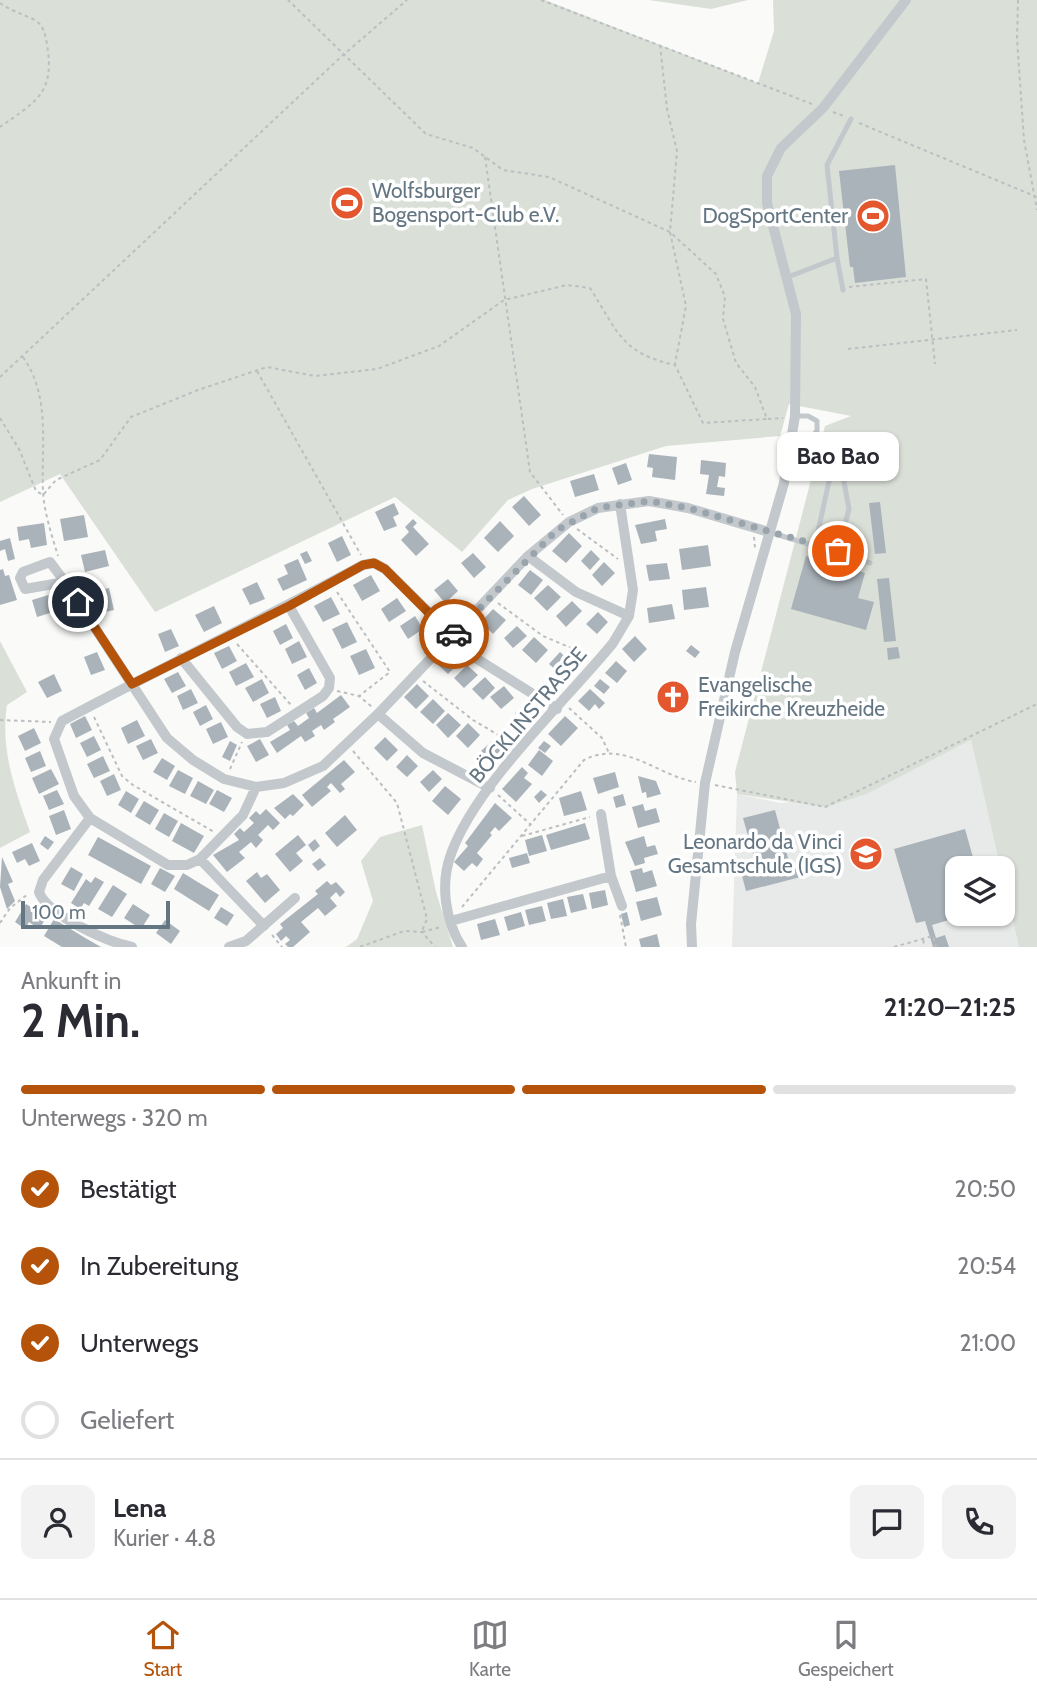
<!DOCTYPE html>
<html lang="de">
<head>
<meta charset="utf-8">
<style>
  body { margin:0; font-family:Cabin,sans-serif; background:#f2f2f3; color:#2b2b33; height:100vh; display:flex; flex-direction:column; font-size:26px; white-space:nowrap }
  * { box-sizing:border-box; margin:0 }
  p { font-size:23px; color:#7c7c81 }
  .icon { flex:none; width:38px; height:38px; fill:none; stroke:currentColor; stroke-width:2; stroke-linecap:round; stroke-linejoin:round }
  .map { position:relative; height:947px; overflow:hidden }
  .drawer { display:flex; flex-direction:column; background:#fff; flex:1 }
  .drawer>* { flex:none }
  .controls { position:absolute; left:945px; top:856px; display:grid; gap:14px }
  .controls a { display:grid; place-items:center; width:70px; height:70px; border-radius:14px; background:#fff; box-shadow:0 2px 5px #0004; font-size:35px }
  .scale { position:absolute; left:21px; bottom:18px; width:149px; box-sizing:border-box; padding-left:7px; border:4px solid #657683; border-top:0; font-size:19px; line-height:24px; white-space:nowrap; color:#657683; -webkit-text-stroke:5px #fff; paint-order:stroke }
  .pin { position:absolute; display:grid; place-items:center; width:60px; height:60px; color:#fff; margin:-30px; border:4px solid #fff; border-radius:50%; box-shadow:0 2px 7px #0007 }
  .courier { position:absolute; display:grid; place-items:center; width:70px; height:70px; margin:-35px; border:5px solid #b45309; border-radius:50%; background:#fff; color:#222; box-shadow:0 2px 9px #0007 }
  .bubble { position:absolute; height:49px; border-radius:14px; background:#fff; box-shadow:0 2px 5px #0004; font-size:23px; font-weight:800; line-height:49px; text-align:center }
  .overview em { font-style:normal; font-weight:800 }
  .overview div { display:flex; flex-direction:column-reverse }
  .overview { display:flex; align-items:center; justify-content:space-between; height:119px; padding:0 21px }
  h1 { font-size:46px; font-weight:800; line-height:52px }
  .bar { display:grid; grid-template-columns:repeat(4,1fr); gap:10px 7px; align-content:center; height:84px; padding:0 21px }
  .bar i { height:9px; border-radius:5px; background:#e1e1e2 }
  .bar .selected { background:#b45309 }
  .bar p { grid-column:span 4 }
  .line { display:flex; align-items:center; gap:18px; padding:0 21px; border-top:2px solid #e1e1e2 }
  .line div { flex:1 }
  .round { display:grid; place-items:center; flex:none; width:74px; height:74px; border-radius:14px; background:#f2f2f3 }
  ol { padding:0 21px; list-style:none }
  li { display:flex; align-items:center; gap:21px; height:77px }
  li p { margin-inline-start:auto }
  li .icon { padding:7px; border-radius:50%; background:#b45309; color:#fff; stroke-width:4 }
  li:last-child { color:#7c7c81 }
  li i { width:38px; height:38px; border:4px solid #e1e1e2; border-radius:50% }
  .tab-bar { display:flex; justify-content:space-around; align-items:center; height:98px; border-top:2px solid #e1e1e2; background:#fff; font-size:19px; color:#7c7c81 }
  .tab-bar a { display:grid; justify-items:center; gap:4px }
  .tab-bar .selected { color:#b45309 }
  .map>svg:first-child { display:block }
  .built { fill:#e8e9e9 }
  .green { fill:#dadfd7 }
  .building { fill:#aab3b9 }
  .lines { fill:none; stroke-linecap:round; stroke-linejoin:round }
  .path { stroke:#bbbfc2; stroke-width:2; stroke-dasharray:3.5 3.5; stroke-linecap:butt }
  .lane { stroke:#c3c8cc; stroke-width:5 }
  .street { stroke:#c3c8cc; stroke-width:10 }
  .done { stroke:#99a4ac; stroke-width:7; stroke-dasharray:0 12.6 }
  .route { stroke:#b45309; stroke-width:9 }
  .labels { text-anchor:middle; stroke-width:7; stroke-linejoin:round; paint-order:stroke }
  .poi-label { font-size:21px; fill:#657683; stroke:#fff; text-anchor:start }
  .street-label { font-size:21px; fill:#657683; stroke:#fff }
</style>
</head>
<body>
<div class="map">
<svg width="1037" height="947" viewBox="0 0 1037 947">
  <rect width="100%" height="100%" fill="#fafaf8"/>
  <!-- built -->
  <path class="built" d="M971,740L1001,868H957V914H1003V877L1019,947H732L737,794L781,803L869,793Z"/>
  <!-- green -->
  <path class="green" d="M0,0H545L758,83L774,31L773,0H1037V947H1019L971,740L869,793L826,807L737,794L735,772L825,426L851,416L789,404L780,436L666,446L532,489L508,500L462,552L395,497L155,612L60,474L0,502Z
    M649,0H748L711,9Z
    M0,641L27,692L7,705C0,750 15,789 30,832L0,848Z
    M422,825L436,892L453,947H346L357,939L373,901L361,861L380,837Z"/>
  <!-- building -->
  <path class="building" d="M895,165L906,277L855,283L853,267H850L839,171Z
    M649,454L677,457L675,480L652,477L653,468L647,467Z
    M701,460L726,463L725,477L719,476L717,487L725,488L724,496L706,494L709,475L700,474Z
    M626,463L632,480L618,485L612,468Z
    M594,474L599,490L575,497L570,481Z
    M524,496L541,515L529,526L512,507Z
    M880,502L886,553L875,554L869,503Z
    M394,503L399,514L393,517L397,526L384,531L375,512Z
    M84,515L88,537L64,541L60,519Z
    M413,519L417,523L413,527L429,544L416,556L401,540L409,532L405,527Z
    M665,519L667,529L655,531L657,541L641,544L635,525Z
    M500,521L514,536L498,552L484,538Z
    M44,523L47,545L31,548L29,539L19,541L17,527Z
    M569,533L582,546L566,563L552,551Z
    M342,536L351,555L337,562L328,543Z
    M10,538L15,559L8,561L5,549L0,551V541Z
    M708,545L711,566L682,570L679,549Z
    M105,550L109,566L85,572L81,555Z
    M591,550L600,559L590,570L581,561Z
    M307,551L312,561L305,564L300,554Z
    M473,553L486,567L474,578L461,563Z
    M806,556L865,573L858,598L874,602L866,630L791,609Z
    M298,559L307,580L283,591L277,579L288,574L284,565Z
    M604,562L615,573L602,586L592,575Z
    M667,563L670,579L649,581L646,565Z
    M3,569L5,576L9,575L17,600L0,605V570Z
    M530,570L543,580L531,595L518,585Z
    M371,575L380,591L362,601L353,585Z
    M889,578L896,641L884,642L877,579Z
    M448,579L458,591L445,603L434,590Z
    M257,582L265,599L250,605L242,589Z
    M548,585L561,597L547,611L534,598Z
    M706,587L709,607L684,610L682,590Z
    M109,588L114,610L96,614L88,593Z
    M55,593L63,609L37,617L32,600Z
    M331,597L340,614L323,622L314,606Z
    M397,598L406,611L389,622L381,609Z
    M572,601L582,611L566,627L556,616Z
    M672,604L675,619L649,623L647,608Z
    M214,606L222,623L204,632L195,615Z
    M493,609L506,620L493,634L481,622Z
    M598,612L608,622L597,634L586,624Z
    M415,616L423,629L408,639L400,626Z
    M347,622L357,642L342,649L332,629Z
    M286,624L293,638L280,645L273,631Z
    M517,626L527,636L513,648L504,638Z
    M171,629L179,646L165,652L158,634Z
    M635,636L647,649L634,662L622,649Z
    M534,637L548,650L536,663L522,650Z
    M299,641L307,657L292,664L285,649Z
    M691,645L700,652L695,658L686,651Z
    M229,646L237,661L222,669L214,653Z
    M898,647L900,658L888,660L887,648Z
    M366,649L375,668L359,675L350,656Z
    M448,650L460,662L448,674L436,663Z
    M97,652L105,670L91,675L84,657Z
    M560,652L573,664L562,676L549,664Z
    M616,661L627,671L617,683L605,673Z
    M246,663L254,677L236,686L229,672Z
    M467,665L478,675L464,688L454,678Z
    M309,668L317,683L305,690L297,675Z
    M178,672L186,686L172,693L164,679Z
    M54,674L62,691L47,698L38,682Z
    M485,677L495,688L483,700L472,689Z
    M262,679L269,693L253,702L245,688Z
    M600,679L610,687L604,694L594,686Z
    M417,684L429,696L416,709L404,697Z
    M504,686L514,698L501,709L490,697Z
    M191,689L198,703L183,710L177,696Z
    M590,689L605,703L599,709L595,704L589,711L578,701Z
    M341,695L350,707L333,719L335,722L324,730L321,725L312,731L315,736L305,742L301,736L277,753L270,742L290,730L287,725L294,721L298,726L309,718L306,713L314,708L317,713Z
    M275,697L281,711L267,718L260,704Z
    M433,699L445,711L433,724L420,712Z
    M527,702L537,713L525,725L515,713Z
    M206,705L213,719L200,726L193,712Z
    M448,713L461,725L448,738L436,725Z
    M85,716L92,730L76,738L70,724Z
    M565,716L578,728L561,746L548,734Z
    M137,720L145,736L128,744L121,728Z
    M221,722L228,737L213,744L206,729Z
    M468,723L480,735L468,748L456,736Z
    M34,728L41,743L25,751L18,736Z
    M94,736L101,750L87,757L80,743Z
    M385,737L398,750L387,761L374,748Z
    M151,739L158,753L143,760L136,746Z
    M260,739L269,755L256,762L247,746Z
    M230,741L237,745L230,761L222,757Z
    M492,741L501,750L490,761L481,751Z
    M544,741L551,746L545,753L538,748Z
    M539,750L553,761L542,776L528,765Z
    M40,751L46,766L31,772L25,758Z
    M407,755L418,766L407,777L396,767Z
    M103,756L110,771L94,778L87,764Z
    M162,758L175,766L167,780L153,772Z
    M344,760L355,772L341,784L345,789L340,793L331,783L327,787L331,791L312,807L302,795Z
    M522,767L528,773L524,778L532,784L516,802L502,789Z
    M51,769L59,784L39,794L32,778Z
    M178,770L193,778L185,794L169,786Z
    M433,770L442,779L429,792L420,782Z
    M615,772L619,787L598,794L593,778Z
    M114,774L121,790L107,796L100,781Z
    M638,776L656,781L661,794L647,798L646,792L642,793Z
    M198,781L214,790L206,804L190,796Z
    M445,786L461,799L448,815L432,801Z
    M57,790L64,804L49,810L43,796Z
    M217,790L232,798L224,812L209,804Z
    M541,790L547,795L539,803L534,797Z
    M126,791L139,799L131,813L118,805Z
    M581,791L587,810L564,816L559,798Z
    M293,794L304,805L293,816L290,814L285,819L274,808Z
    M623,794L626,805L616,808L613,797Z
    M144,801L159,810L150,825L135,816Z
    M495,803L512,818L499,831L495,827L490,833L492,835L477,853L483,859L477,867L472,863L464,871L454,862L468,846L465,843Z
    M643,804L645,811L656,808L660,822L638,828L632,807Z
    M266,809L280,823L273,830L268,825L258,835L263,840L256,848L251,842L239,852L245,858L227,872L213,855L239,840L234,834L240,828L244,832L254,823L249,818L256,811L260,815Z
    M64,810L71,829L56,835L49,816Z
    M775,810L791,869L810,864L812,874L746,891L741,872L757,868L743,818Z
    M164,813L178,821L169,837L155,829Z
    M345,815L357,830L337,847L325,833Z
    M181,823L204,836L194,853L172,841Z
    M585,823L590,839L551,850L546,835Z
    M965,829L976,868H957V914H969L932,925L936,938L945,935L949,947H933L925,921L916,923L894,849Z
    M298,835L306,845L296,853L303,861L290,872L275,854Z
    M542,835L547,851L529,856L525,840Z
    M45,836L54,842L48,850L40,844Z
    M644,836L647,847L655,845L658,854L644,858L645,863L635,866L625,842Z
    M98,837L151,866L141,884L88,855Z
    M315,839L320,846L313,852L308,845Z
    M32,843L40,861L29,866L25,859L17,863L12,852Z
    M527,853L530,863L512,868L509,858Z
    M2,857L13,882L8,884L15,901L7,909L0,887Z
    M320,858L326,865L318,871L312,864Z
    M71,867L83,874L74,891L61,884Z
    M160,868L175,876L165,892L151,884Z
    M642,868L643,873L652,870L657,886L636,892L630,871Z
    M257,872L261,878L267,874L280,890L265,903L246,881Z
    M183,873L219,895L209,911L174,889Z
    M95,877L104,882L89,906L84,903L80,909L71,903L86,879L91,883Z
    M327,881L331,885L336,882L345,892L340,897L336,892L330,898L337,906L325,916L318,908L301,922L310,932L293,947H288L285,944L290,940L286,936L281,941L276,934L283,928L280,924L318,894L315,891Z
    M113,885L127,894L112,917L98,909Z
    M605,890L608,905L592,909L589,893Z
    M583,894L587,909L571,913L567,897Z
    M657,897L662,915L641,921L636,902Z
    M563,899L567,916L551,919L547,903Z
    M26,904L47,917L39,929L29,922L25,929L15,922Z
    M133,904L150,915L141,929L124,918Z
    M542,906L546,921L529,925L525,910Z
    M221,907L234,915L227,926L214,918Z
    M521,912L525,926L508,931L504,917Z
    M627,912L630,925L624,927L621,914Z
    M54,919L87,939L101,947H62L44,936Z
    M495,919L500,935L481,940L477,924Z
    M165,920L180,931L171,944L156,933Z
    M657,934L660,947H641L639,939Z"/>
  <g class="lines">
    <!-- path -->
    <path class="path" d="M541,0L812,104
      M1018,0L1017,39L1024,140L1037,210
      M0,3C11,11 23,14 35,20C44,26 45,34 47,44C55,93 37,101 0,127
      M660,45L667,109L677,151L670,232L686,306L675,364
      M833,112L844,116
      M859,123L1037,197
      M485,157L530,472L563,515
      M849,287L926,279L935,364
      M848,349L1017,330
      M23,357C51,397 41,446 43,491C44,512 52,536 58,556
      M257,371L361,555
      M0,377L342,56L407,0
      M0,418L19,449L36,491L43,495L56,480L100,460L131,417L198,390L267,367L315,376L377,369L439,346L504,300L567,285L590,288C618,332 621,353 675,365L703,423L767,419L755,387L736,363L723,319L725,297L716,274L670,232L549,177L503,170L473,148L426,134L288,0
      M768,419L783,418
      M577,529L618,559
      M754,537L755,548
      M337,592L390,672L359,696
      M498,603L543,636L590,656
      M237,644L291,705
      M423,681L473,720L510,742
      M337,691L359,696L372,707
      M569,708L602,738L609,753
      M94,717L122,776L133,785L214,832
      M0,720L51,722
      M353,751L397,803L427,919L422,931
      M230,769L242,742
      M715,785L825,807L1037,704
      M498,795L530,824
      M522,836L590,817
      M462,907L584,760C625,739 657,776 696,782
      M620,915L626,947
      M0,923L10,908L28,894
      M422,932L441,927
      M272,935L282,947
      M923,940L925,947
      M360,947L404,931L422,932L435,947
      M894,947L933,936L936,947"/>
    <!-- lane -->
    <path class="lane" d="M837,258L843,290
      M788,277L837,258L827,165L851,119
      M788,462L817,431V421L808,416H795
      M769,532L870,563
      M815,545L837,445L849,509L838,551"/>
    <!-- street -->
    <path class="street" d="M528,556L576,592L629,616
      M65,582L25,589L20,578L23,572L50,562L65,582L167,738L193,760L224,779L256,787L284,783L323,766L378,714L528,556L569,522L598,508L649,501L688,508L769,532
      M181,658L237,727L247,734L267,732L323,696L329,688L330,678L289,606
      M378,714L423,753L490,788
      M256,787L243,815L200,859L187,865H168L90,818L74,796L54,739L62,721C162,667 264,619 363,565L374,563L385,569L474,657L557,709
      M601,814L611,876L622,906
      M90,818L43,880L39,892C47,915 108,942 132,947
      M200,859L264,926
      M451,921L611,876
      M229,947L246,941L295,898
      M462,947C445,921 440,884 451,854C476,784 565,702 613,643L629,616L633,590L620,504
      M692,947L691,924L705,783L735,652L784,483L795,416L796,314L767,203V176L781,148L823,108L906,0"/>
  </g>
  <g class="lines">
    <!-- done -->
    <path class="done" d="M454,634L557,530L598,508L649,501L688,508L838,551"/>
    <!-- route -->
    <path class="route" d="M78,602L132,684L289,606L363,565L374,563L385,569L452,636L454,634"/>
  </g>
  <!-- icons -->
  <defs>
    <symbol id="stadium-disc" viewBox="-11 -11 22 22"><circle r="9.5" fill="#e4572e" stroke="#fff"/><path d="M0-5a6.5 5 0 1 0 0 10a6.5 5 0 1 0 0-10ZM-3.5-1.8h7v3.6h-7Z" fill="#fff"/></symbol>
    <symbol id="church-disc" viewBox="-11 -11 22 22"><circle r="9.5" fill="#e4572e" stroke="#fff"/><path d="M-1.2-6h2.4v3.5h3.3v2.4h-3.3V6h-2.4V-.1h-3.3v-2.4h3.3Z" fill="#fff"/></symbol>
    <symbol id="school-disc" viewBox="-11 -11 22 22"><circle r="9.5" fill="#e4572e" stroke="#fff"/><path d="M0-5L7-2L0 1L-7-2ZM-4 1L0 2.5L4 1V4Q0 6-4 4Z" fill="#fff"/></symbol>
  </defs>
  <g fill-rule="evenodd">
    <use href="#stadium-disc" x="328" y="184" width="38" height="38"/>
    <use href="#stadium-disc" x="854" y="197" width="38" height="38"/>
    <use href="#church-disc" x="654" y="678" width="38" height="38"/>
    <use href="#school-disc" x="847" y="835" width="38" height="38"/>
  </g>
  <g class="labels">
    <!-- poi labels -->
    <g class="poi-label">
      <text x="372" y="198">Wolfsburger<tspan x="372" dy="24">Bogensport-Club e.V.</tspan></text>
      <text x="848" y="223" text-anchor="end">DogSportCenter</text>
      <text x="698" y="692">Evangelische<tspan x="698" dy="24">Freikirche Kreuzheide</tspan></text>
      <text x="842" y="849" text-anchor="end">Leonardo da Vinci<tspan x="842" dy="24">Gesamtschule (IGS)</tspan></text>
    </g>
    <!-- street labels -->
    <g class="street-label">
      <text transform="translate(528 715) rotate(-50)" y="7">BÖCKLINSTRASSE</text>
    </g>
  </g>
</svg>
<div class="controls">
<a><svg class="icon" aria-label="layers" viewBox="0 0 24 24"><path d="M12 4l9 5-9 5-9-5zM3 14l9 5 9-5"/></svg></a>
</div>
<div class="scale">100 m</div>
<div class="pin" style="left:838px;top:551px;background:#ea580c"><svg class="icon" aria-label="bag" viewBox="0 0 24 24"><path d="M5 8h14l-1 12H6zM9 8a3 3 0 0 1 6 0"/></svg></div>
<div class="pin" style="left:78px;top:602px;background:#1f2937"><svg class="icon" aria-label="home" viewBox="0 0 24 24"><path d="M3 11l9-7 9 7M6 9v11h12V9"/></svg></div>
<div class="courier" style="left:454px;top:634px"><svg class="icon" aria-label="car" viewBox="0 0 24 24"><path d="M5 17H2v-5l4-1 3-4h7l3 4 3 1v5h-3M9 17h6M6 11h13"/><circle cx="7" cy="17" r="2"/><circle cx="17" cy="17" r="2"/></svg></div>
<div class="bubble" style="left:777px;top:432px;width:122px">Bao Bao</div>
</div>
<section class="drawer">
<div class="overview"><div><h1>2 Min.</h1><p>Ankunft in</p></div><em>21:20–21:25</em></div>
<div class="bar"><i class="selected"></i><i class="selected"></i><i class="selected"></i><i></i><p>Unterwegs · 320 m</p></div>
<ol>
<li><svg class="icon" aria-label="check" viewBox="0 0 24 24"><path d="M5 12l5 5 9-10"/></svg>Bestätigt<p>20:50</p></li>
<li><svg class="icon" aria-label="check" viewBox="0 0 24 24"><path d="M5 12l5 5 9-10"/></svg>In Zubereitung<p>20:54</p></li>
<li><svg class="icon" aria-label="check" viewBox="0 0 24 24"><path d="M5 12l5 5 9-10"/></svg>Unterwegs<p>21:00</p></li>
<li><i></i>Geliefert</li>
</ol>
<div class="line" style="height:126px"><a class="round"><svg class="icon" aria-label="person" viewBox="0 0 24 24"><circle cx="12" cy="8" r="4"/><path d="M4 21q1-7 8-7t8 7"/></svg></a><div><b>Lena</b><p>Kurier · 4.8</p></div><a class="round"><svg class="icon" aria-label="chat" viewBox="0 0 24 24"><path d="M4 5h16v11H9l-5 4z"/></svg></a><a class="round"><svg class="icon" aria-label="phone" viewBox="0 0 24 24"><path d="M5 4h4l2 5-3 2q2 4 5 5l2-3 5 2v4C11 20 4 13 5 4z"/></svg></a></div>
</section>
<nav class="tab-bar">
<a class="selected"><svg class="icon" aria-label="home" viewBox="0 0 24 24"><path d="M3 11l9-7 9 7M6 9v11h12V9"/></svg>Start</a>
<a><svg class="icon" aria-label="map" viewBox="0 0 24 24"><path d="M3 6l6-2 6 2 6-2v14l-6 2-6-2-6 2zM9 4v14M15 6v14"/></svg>Karte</a>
<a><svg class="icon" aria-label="saved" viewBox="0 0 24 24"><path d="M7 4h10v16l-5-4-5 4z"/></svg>Gespeichert</a>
</nav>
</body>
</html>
